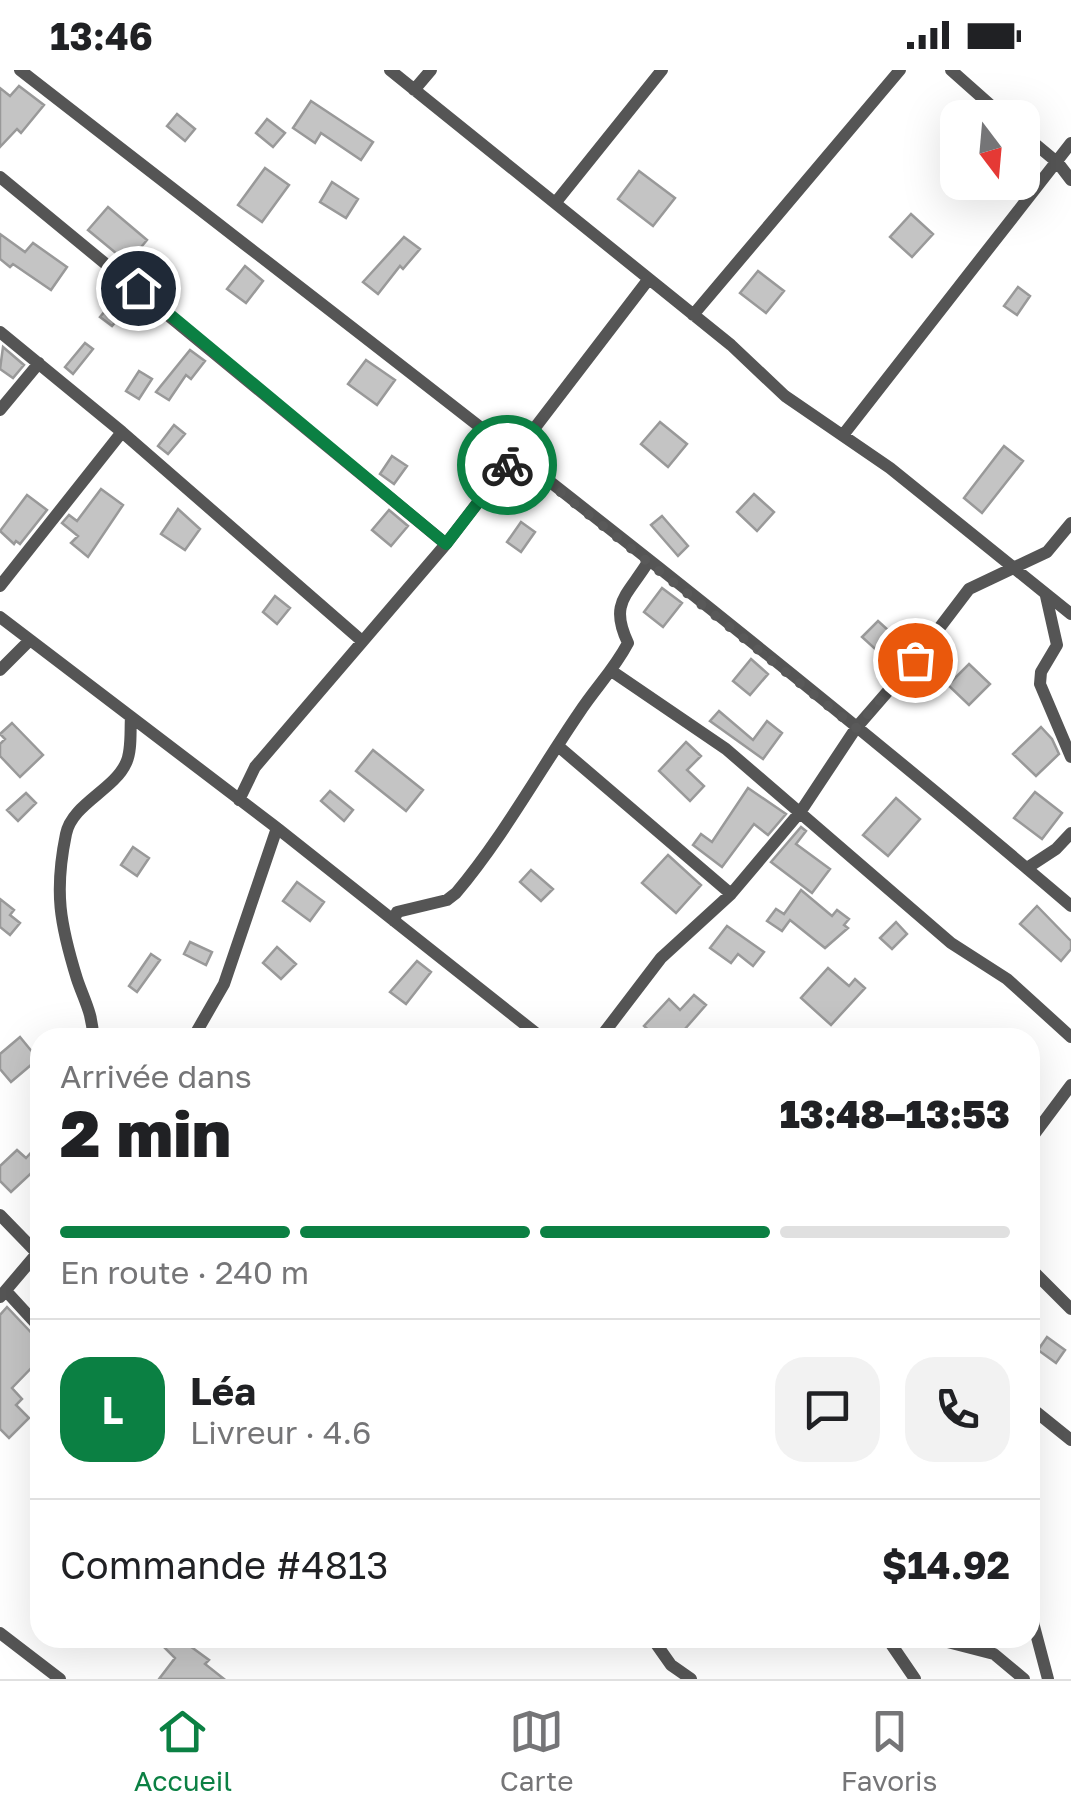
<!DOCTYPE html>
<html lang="fr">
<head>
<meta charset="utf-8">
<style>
  body { margin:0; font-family:"Golos Text",sans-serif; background:#f2f2f2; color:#202124; height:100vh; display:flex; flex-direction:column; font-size:38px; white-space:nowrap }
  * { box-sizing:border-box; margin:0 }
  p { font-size:32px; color:#757577 }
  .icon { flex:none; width:55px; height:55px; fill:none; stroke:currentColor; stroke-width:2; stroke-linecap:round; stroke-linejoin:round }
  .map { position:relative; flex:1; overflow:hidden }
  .sheet { position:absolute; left:30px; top:958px; width:1010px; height:620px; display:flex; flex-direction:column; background:#fff; border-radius:30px; box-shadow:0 10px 40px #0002 }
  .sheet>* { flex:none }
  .needle { width:65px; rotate:164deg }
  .fabs { position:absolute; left:940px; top:30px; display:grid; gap:20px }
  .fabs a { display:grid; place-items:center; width:100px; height:100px; border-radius:20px; background:#fff; box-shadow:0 10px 40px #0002; font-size:50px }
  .pin { position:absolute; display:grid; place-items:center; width:85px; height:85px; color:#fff; margin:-42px; border:5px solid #fff; border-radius:50%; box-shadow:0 2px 10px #0007 }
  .courier { position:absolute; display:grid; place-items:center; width:100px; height:100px; margin:-50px; border:8px solid #0b8043; border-radius:50%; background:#fff; color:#222; box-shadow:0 2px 12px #0007 }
  .summary em { font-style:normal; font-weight:800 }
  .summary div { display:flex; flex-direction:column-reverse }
  .summary { display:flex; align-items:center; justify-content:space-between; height:170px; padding:0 30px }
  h1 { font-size:65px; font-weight:800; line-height:75px }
  .bar { display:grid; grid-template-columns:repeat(4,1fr); gap:15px 10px; align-content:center; height:120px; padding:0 30px }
  .bar i { height:12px; border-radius:8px; background:#e0e0e0 }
  .bar .on { background:#0b8043 }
  .bar p { grid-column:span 4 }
  .line { display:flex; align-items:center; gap:25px; padding:0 30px; border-top:2px solid #e0e0e0 }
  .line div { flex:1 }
  .round { display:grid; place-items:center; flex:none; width:105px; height:105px; border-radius:30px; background:#f2f2f2 }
  .status { display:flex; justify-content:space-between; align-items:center; height:70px; padding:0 50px; background:#fff; direction:ltr }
  .status svg { height:28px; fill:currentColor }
  .tab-bar { display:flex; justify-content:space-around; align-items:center; height:140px; border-top:2px solid #e0e0e0; background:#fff; font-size:28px; color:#757577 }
  .tab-bar a { display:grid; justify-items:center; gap:5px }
  .tab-bar .on { color:#0b8043 }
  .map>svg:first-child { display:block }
  .building { fill:#c4c4c4; stroke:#999; stroke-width:2.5 }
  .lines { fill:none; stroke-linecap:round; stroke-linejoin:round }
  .minor { stroke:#555; stroke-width:12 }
  .done { stroke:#595959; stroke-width:10; stroke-dasharray:0 18 }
  .route { stroke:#0b8043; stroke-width:12 }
</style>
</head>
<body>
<div class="status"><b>13:46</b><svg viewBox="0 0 49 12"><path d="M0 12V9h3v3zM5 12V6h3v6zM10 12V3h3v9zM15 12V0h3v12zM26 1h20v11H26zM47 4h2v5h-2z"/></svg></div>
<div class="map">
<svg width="1071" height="1609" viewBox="0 0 1071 1609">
  <rect width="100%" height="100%" fill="#fff"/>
  <!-- building -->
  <path class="building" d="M19,16L44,35L21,63L17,59L0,77V18L10,26Z
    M311,31L373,72L361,90L321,63L315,73L293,58Z
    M177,44L195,59L185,71L167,56Z
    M267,49L285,63L273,77L256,63Z
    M265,98L289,115L262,152L238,135Z
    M639,101L675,128L653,156L618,129Z
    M332,112L358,129L346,148L320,132Z
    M108,137L147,170L128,193L88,160Z
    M911,144L933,164L912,187L890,167Z
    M0,164L25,182L33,173L67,197L51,220L13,194L10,197L0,189Z
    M404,167L420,179L403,199L400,196L378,224L363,212Z
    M245,196L263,211L246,233L227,219Z
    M758,201L784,221L766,243L740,223Z
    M1018,217L1030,226L1017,245L1004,236Z
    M114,230L126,240L112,256L100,247Z
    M85,273L93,279L73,304L65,297Z
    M3,277L24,295L13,308L0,299Z
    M190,280L205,291L191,309L186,305L169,330L156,322Z
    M366,290L395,310L377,335L348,314Z
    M139,301L152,309L139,329L126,321Z
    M660,352L687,374L668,397L641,374Z
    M174,355L185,364L168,384L158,376Z
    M1004,376L1023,391L982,443L964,428Z
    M392,386L407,396L394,414L380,404Z
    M515,409L528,421L508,443L495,432Z
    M101,419L123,435L88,487L71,473L78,466L62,453L69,445L77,451Z
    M754,424L774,442L757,461L737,442Z
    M27,425L47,440L20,474L16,471L14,474L0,461Z
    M178,439L200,459L185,480L161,464Z
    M389,440L408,456L391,476L372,460Z
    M662,446L688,476L678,486L651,455Z
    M521,452L535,462L521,482L507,472Z
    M662,518L682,533L663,557L644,542Z
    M275,526L290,538L277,554L263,542Z
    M878,551L899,570L883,586L862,567Z
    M751,589L768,604L750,625L733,611Z
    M969,594L990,614L969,635L948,615Z
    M719,641L753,670L767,651L782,663L763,689L710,651Z
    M12,653L43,685L20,707L0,686V674L5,669L0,664Z
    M1041,657L1052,669L1059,684L1036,706L1013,684Z
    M686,672L701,686L687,700L704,716L690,731L659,701Z
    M373,680L423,720L406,741L356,701Z
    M748,718L786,744L768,765L754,754L722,797L693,775L701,764L712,772Z
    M330,721L353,740L344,751L321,731Z
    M1035,722L1062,743L1042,769L1014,748Z
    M26,723L36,733L18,751L7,740Z
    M896,728L920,749L888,786L863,765Z
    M801,757L806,761L796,774L830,799L812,823L771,792Z
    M133,777L149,788L137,806L121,795Z
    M668,785L701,815L676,843L642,813Z
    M531,800L553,819L541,831L520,812Z
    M297,812L324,832L310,851L283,831Z
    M801,820L832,846L837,840L849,849L844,855L848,858L825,878L790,850L782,861L767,851L776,839L784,844Z
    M0,829L14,840L10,845L20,853L10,865L0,857Z
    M1037,836L1071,871V879L1061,891L1020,854Z
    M896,852L907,864L892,879L880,868Z
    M727,856L764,882L753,896L738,884L731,893L710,878Z
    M190,872L212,882L206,895L184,884Z
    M277,877L296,894L281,909L263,893Z
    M151,884L160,890L137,922L129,916Z
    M417,891L431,902L406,934L390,922Z
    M828,898L849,916L855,909L865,918L831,955L801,928Z
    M694,925L706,935L677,968H657L644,956L669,929L680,940Z
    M20,967L38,989L11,1012L0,999V984Z
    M40,1073V1095L11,1122L0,1111V1096L17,1080L26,1088Z
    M7,1237L40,1272V1289L12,1318L22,1329L16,1335L29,1348L9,1368L0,1359V1245Z
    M1047,1267L1065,1280L1056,1293L1038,1280Z
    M165,1568H179L209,1590L205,1594L224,1609H159L175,1588L161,1574Z"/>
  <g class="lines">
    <!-- minor -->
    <path class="minor" d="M20,0C373,275 731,545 1071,836
      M390,0L731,275L785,326L890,398L1071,544
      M951,0L1005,48
      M414,20L431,0
      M1022,63L1058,93L1071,110
      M0,107L446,474
      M556,132L662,0
      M693,245L900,0
      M0,262L122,362L362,571
      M0,340L39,293
      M843,365L1071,73
      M0,516L122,362
      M1046,526L1057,575L1041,602L1040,614L1071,687
      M0,547L277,758L542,968
      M0,600L30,570
      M613,602L726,679L951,873L1007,909L1071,967
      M558,676L731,824
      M239,730L255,697L446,474L648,210
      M1027,798L1056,779L1071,763
      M394,851L397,842L447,830L456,823C503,767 538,703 579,643C596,617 613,601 628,573C609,533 627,526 648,492
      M93,968C93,944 84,930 77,909C60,854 54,822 66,764C72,734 114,720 126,693C132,681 130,661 131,647
      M193,968L224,914L277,758
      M600,968L661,888L731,824L801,741L856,658L915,590L969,519L1047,482L1071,453
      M1030,1070L1071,1015
      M0,1145L37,1183
      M1030,1198L1071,1239
      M6,1221L40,1258
      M0,1227L40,1180
      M1030,1337L1071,1370
      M1030,1541L1048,1609
      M0,1563L60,1609
      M652,1568L671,1595L691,1609
      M887,1568L915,1609
      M932,1568L994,1584L1024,1609"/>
  </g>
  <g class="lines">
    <!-- done -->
    <path class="done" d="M507,395L514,385L856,658L915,590"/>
    <!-- route -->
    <path class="route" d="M138,218L446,474L507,395"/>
  </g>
</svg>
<div class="fabs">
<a><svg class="needle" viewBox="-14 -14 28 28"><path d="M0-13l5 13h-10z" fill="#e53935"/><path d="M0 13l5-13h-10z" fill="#757577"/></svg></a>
</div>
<div class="pin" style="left:915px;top:590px;background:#ea580c"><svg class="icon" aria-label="bag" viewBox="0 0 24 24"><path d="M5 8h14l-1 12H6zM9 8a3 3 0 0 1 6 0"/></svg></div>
<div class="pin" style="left:138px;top:218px;background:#1f2937"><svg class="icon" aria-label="home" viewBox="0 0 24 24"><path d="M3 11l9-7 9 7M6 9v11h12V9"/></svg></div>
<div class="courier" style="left:507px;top:395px"><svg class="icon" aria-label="bike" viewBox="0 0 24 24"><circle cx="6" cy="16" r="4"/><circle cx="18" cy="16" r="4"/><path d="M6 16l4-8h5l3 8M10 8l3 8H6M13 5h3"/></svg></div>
<section class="sheet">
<div class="summary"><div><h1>2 min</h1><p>Arrivée dans</p></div><em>13:48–13:53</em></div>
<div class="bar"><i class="on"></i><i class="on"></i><i class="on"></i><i></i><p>En route · 240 m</p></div>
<div class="line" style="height:180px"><b class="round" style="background:#0b8043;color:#fff">L</b><div><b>Léa</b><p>Livreur · 4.6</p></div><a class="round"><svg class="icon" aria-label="chat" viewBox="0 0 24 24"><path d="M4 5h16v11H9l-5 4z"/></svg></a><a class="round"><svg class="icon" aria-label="phone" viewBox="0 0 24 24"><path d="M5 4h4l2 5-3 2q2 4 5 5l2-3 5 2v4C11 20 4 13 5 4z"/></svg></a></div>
<div class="line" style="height:130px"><div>Commande #4813</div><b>$14.92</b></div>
</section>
</div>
<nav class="tab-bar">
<a class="on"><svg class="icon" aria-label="home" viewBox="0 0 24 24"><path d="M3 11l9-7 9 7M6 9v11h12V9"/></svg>Accueil</a>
<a><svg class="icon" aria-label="map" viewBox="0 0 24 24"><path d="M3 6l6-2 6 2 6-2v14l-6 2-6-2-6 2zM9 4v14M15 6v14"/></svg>Carte</a>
<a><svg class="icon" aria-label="saved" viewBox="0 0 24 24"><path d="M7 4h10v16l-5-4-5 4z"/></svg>Favoris</a>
</nav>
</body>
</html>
